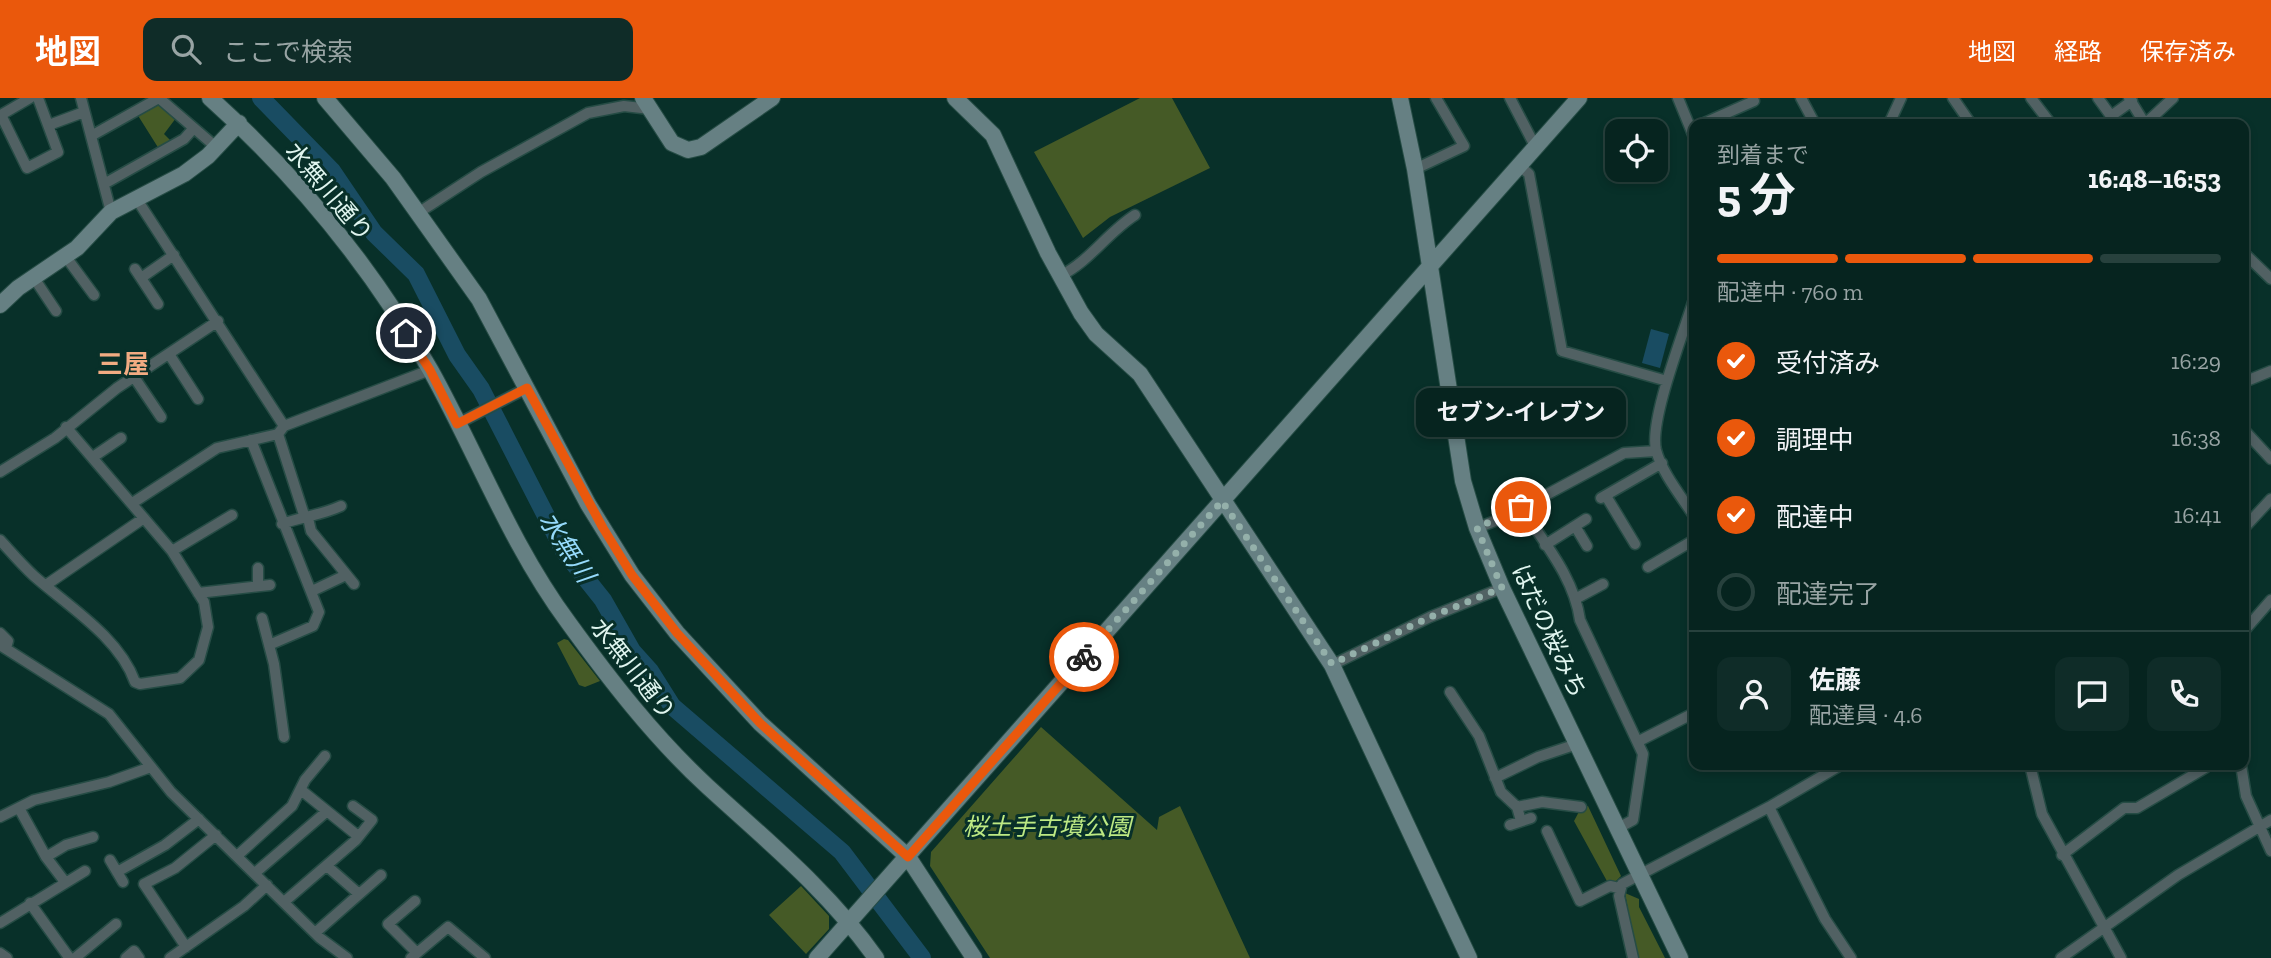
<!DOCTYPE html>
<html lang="ja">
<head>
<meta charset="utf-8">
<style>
  body { margin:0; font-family:"Zilla Slab","Noto Sans JP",serif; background:#0f2c28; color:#f1f3f6; height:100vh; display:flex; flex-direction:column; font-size:26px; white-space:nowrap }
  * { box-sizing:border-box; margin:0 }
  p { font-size:23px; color:#98a4a4 }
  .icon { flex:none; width:38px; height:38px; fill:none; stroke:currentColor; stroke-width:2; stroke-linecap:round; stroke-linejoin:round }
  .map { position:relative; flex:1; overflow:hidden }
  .side { position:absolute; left:1689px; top:21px; width:560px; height:651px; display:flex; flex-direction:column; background:#06241f; border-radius:14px; box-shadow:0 4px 10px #0003,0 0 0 2px #27413d }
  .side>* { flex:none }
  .buttons { position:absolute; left:1605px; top:21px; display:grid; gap:14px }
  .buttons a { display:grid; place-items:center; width:63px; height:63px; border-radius:14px; background:#06241f; box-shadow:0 4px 10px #0003,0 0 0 2px #27413d; font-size:35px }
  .pin { position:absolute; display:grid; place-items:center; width:60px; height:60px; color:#fff; margin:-30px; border:4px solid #fff; border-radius:50%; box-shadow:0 2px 7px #0007 }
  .courier { position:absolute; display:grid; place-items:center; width:70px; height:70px; margin:-35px; border:5px solid #ea580c; border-radius:50%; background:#fff; color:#222; box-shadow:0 2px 9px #0007 }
  .bubble { position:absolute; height:49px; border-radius:14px; background:#06241f; box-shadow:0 4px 10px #0003,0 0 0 2px #27413d; font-size:23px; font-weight:700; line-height:49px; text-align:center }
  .headline em { font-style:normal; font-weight:700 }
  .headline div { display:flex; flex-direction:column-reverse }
  .headline { display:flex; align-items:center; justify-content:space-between; height:119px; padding:0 28px }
  h1 { font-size:46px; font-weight:700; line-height:52px }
  .bar { display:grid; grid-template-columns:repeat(4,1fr); gap:10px 7px; align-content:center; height:84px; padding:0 28px }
  .bar i { height:9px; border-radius:5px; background:#27413d }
  .bar .active { background:#ea580c }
  .bar p { grid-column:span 4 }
  .line { display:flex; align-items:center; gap:18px; padding:0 28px; border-top:2px solid #27413d }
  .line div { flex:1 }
  .round { display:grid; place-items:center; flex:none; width:74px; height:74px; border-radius:14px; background:#0f2c28 }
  ol { padding:0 28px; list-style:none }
  li { display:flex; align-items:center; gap:21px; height:77px }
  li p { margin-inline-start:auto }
  li .icon { padding:7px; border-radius:50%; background:#ea580c; color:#fff; stroke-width:4 }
  li:last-child { color:#98a4a4 }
  li i { width:38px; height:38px; border:4px solid #27413d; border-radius:50% }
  header { display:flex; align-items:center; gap:42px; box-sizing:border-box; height:98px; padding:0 35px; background:#ea580c; color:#fff }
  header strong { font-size:33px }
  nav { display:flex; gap:38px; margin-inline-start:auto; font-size:24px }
  .search { width:490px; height:63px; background:#0f2c28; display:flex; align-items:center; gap:18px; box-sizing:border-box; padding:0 24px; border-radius:14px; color:#98a4a4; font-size:26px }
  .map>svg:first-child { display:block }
  .green { fill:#455a26 }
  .water { fill:#194c62 }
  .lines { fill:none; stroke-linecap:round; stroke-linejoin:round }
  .river { stroke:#194c62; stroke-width:18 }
  .street-casing { stroke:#264c45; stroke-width:13 }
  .secondary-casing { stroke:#264c45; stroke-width:18 }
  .street { stroke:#516163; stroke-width:10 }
  .secondary { stroke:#668083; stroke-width:16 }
  .done { stroke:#94b0aa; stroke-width:7; stroke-dasharray:0 12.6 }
  .route { stroke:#ea580c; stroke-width:9 }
  .labels { text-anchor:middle; stroke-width:6; stroke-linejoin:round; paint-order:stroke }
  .street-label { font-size:24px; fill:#e0f5ef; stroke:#083029 }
  .park-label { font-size:24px; font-style:italic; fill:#bde983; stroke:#083029 }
  .neighbourhood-label { font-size:26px; font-weight:bold; fill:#f2ab82; stroke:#083029 }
  .water-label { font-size:26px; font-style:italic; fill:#96dafb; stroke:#083029 }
</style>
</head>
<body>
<header>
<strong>地図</strong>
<div class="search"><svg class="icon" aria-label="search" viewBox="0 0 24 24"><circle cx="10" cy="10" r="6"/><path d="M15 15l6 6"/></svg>ここで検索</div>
<nav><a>地図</a><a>経路</a><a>保存済み</a></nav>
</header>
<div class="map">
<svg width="2271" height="860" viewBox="0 0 2271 860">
  <rect width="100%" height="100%" fill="#083029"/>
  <!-- green -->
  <path class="green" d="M1140,0H1172L1210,70L1110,119L1083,140L1034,54Z
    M157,5L176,20L164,36L172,44L159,51L137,16Z
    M564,541L568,542L600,583L585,589L579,587L557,545Z
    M1041,629L1157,732L1159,719L1180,708L1250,860H990L930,768L931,754Z
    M1588,708L1621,778L1613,786L1608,785L1574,723L1581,710Z
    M801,788L829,818V831L806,856L769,817Z
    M1625,795L1639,801V809L1665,860H1637Z"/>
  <!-- water -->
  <path class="water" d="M1651,231L1669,236L1660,270L1642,265Z"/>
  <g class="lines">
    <!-- river -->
    <path class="river" d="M261,0L332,73L374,135L416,176L457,257L481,291L564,453L603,502L632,553L650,573L672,608L842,754L922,860"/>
    <defs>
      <path id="street" d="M30,0L1,17L27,70L58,54L38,0
        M81,0L111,114
        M159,0L216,49
        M1510,0L1535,48
        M1678,0L1694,39
        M1801,0L1815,26
        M1953,0L1971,26
        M2031,0L2051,26
        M2098,0L2111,18L2132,3
        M2129,0L2145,26
        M1702,26L1754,3
        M1889,26L1901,0
        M2145,26L2173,0
        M49,27L84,14
        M91,38L159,0
        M1519,67L1529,76L1562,253L1667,283
        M1415,71L1464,48L1436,0
        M104,86L184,41L193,31
        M136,100L284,328
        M418,115L481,74L588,15L624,8L650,11
        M2244,155L2271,181
        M66,159L94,197
        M135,171L158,206
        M1060,178C1090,163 1107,135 1135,117
        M34,180L56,213
        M141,180L174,157
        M1694,201C1684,234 1649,322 1656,352C1662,375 1681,398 1694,418
        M169,256L198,301
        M134,279L161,319
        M2244,284L2271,273
        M457,326L527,290
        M2244,332L2271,361
        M278,336L305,420
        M251,342L319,514L313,528L269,547
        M93,359L121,340
        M0,374L55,340L117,290L218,223
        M1606,398L1635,446
        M1601,400L1662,365
        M134,404L217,350L278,336L284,328L430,272
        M1521,409C1544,445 1574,479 1580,522L1643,656L1633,722L1618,730
        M308,420L311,433L354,486
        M282,426C303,418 319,418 341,408
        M1575,428L1587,448
        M1477,430L1505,419L1624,355L1656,353
        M2244,430L2271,401
        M0,442C11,454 22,467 34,478C68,508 119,539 135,584L140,586L180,580L199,562L208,529L204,504L172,453L66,329
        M1545,447L1586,421
        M172,453L232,417
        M1648,469L1694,442
        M258,470V487
        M46,487L144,420
        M312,493L346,477
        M198,495L270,487
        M1577,500L1603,486
        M262,520L274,566L284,639
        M2244,533L2271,502
        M0,535L8,543L6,550
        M0,547L109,616L171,694L320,840L347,860
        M1332,567L1430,519L1502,490
        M1450,594L1479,638L1501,694L1517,709L1521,723
        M1639,643L1694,615
        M2030,667L2042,716L2121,860
        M2241,667L2246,698L2271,753
        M1495,680L1538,659L1577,646
        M301,692L358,738
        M1517,709L1542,704L1581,709
        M1769,709L1825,821L1851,860
        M19,710L46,759L65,784
        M0,719L34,702L109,684L151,669
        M1510,727L1531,720
        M1547,733L1580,803L1610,788L1619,790
        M238,757L292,708L305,682L325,658
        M2062,757L2124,710H2137L2205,670
        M46,759L66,747L93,739
        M110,762L123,784
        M327,768L359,796
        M117,774L165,747L199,721
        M255,775L326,714
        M415,803L388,826L417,855
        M284,804L356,742L372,722L353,708
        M30,805L68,858
        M0,825L85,773
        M315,835L381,777
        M186,849L144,786L175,770L216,737
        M0,855L7,860
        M75,860L116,826
        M126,860L134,853L139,860
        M170,860L244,808L267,787
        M411,860L448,829L485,860
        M1633,860L1619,798L1622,786L1769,709L1841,667
        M2061,860L2178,777L2271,722"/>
      <path id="secondary" d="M210,0C297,78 373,171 431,273C477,356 511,447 568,524C610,582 654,639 707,688C767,743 828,792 876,860
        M325,0L393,80L479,201L588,406L632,477L677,535L760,625L908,759L974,860
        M643,0L672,45L688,52L701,49L772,0
        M955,0L993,37L1048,155L1081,215L1096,236L1140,276L1332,567L1469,860
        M1400,0L1415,71L1463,383L1477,430L1502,490L1680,860
        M0,207L18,190L77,150L111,114L184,76L208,58L239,25
        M817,860L1579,0"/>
    </defs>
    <!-- street casing -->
    <use href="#street" class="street-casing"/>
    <!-- secondary casing -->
    <use href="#secondary" class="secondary-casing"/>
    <!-- street -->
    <use href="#street" class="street"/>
    <!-- secondary -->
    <use href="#secondary" class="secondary"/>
  </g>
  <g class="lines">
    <!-- done -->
    <path class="done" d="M1084,559L1222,403L1332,566L1430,519L1502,490L1477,430L1521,409"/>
    <!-- route -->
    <path class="route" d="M406,235L430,272L457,326L527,290L603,430L632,477L677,535L760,625L908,759L1084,559"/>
  </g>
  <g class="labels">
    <!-- street labels -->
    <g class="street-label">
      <text transform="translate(329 94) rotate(50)" y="8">水無川通り</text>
      <text transform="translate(1549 533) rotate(65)" y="8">はだの桜みち</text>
      <text transform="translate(633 571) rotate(52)" y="8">水無川通り</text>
    </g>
    <!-- park labels -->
    <g class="park-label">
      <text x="1047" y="737">桜土手古墳公園</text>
    </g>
    <!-- neighbourhood labels -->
    <g class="neighbourhood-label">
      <text x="123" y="275">三屋</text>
    </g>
    <!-- water labels -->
    <g class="water-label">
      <text transform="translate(567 449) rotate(57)" y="9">水無川</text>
    </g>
  </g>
</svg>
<div class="buttons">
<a><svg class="icon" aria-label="locate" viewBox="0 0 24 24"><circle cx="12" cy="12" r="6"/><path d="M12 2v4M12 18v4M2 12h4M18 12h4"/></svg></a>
</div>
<div class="pin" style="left:1521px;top:409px;background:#ea580c"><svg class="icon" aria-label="bag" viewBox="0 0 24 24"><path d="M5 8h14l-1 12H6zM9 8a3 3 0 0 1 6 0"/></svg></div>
<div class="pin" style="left:406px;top:235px;background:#1f2937"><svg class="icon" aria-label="home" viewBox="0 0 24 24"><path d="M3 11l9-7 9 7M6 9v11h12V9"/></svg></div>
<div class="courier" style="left:1084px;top:559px"><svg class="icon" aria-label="bike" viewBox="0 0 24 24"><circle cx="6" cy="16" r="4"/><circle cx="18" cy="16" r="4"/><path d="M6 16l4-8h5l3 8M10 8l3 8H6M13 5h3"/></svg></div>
<div class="bubble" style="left:1416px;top:290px;width:210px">セブン-イレブン</div>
<section class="side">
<div class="headline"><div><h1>5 分</h1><p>到着まで</p></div><em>16:48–16:53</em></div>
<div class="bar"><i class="active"></i><i class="active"></i><i class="active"></i><i></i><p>配達中 · 760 m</p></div>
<ol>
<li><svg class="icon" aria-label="check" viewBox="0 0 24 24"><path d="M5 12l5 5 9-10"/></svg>受付済み<p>16:29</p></li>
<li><svg class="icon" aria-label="check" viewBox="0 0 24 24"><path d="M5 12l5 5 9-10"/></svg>調理中<p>16:38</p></li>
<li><svg class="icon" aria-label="check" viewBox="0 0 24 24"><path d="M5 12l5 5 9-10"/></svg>配達中<p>16:41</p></li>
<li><i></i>配達完了</li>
</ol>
<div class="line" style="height:126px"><a class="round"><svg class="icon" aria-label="person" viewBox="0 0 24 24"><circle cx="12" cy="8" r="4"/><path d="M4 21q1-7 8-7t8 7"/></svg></a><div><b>佐藤</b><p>配達員 · 4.6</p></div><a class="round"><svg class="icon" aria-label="chat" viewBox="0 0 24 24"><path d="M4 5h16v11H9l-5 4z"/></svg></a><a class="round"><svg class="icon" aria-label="phone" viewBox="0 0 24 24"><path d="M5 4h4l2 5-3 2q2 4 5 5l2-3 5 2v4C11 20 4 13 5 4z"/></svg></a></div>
</section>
</div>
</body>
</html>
